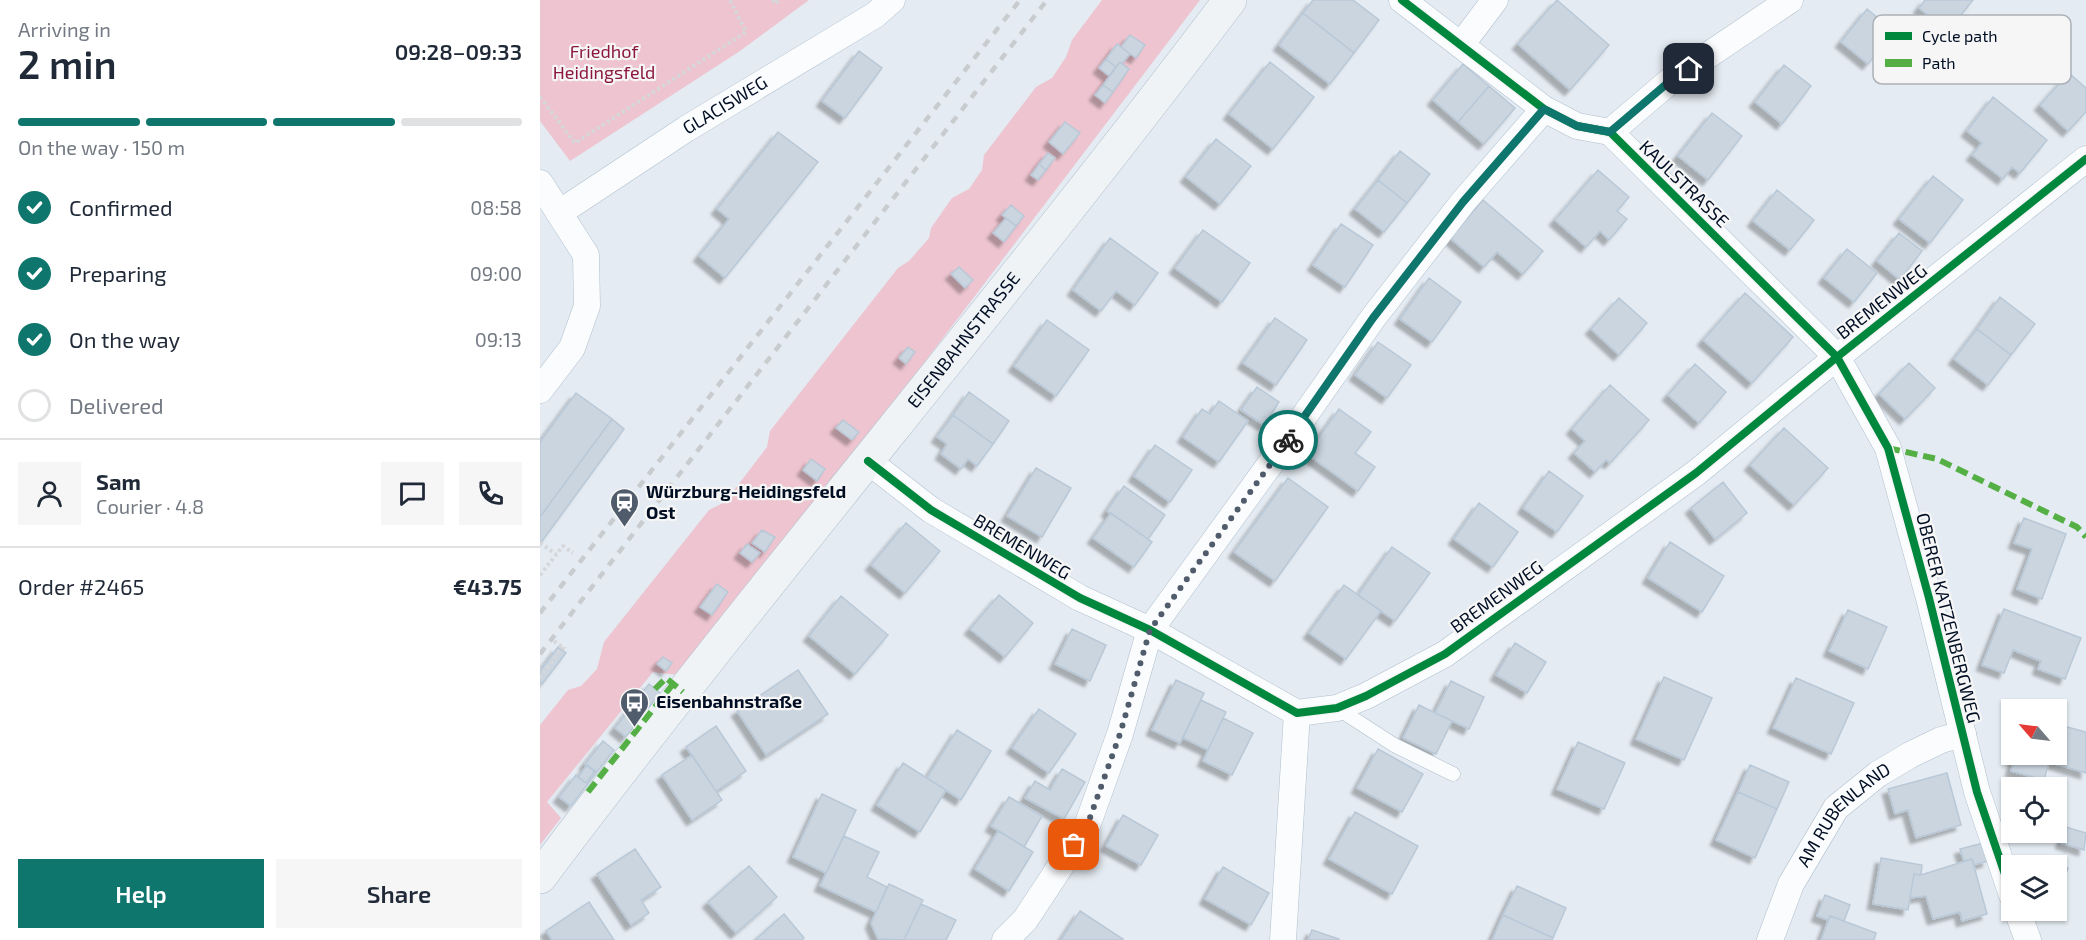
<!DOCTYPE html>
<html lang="en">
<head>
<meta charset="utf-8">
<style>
  body { margin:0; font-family:"Exo 2",sans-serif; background:#f6f6f7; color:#1f2937; height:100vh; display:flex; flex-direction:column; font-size:22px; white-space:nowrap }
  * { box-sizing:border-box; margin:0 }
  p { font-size:20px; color:#747a83 }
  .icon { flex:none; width:33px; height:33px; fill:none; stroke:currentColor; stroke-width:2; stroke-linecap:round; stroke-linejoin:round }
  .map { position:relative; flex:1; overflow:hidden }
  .panel { display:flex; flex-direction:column; background:#fff; width:540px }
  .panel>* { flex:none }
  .needle { width:39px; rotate:298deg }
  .buttons { position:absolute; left:1461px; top:699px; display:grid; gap:12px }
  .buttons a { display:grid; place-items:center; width:66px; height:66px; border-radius:0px; background:#fff; box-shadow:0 2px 4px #0004; font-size:30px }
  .pin { position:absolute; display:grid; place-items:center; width:51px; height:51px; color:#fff; margin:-26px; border-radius:12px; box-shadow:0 3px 9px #0006 }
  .courier { position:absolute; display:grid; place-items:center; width:60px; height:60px; margin:-30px; border:4px solid #0f766e; border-radius:50%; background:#fff; color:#222; box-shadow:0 2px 8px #0007 }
  .head em { font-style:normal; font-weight:600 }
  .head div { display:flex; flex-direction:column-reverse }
  .head { display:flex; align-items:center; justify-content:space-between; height:102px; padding:0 18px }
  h1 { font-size:39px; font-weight:600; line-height:45px }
  .bar { display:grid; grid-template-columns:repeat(4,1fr); gap:9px 6px; align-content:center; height:72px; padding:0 18px }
  .bar i { height:8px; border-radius:4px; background:#e0e1e3 }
  .bar .selected { background:#0f766e }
  .bar p { grid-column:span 4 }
  .line { display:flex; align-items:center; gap:15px; padding:0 18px; border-top:2px solid #e0e1e3 }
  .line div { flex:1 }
  .round { display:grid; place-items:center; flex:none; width:63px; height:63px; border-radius:0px; background:#f6f6f7 }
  ol { padding:0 18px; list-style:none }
  li { display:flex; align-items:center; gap:18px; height:66px }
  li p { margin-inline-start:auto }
  li .icon { padding:6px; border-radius:50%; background:#0f766e; color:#fff; stroke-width:4 }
  li:last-child { color:#747a83 }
  li i { width:33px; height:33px; border:3px solid #e0e1e3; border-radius:50% }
  .action { display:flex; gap:12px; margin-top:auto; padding:12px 18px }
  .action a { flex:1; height:69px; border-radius:0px; background:#0f766e; color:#fff; font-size:24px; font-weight:600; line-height:69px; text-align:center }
  .action a+a { background:#f6f6f7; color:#1f2937 }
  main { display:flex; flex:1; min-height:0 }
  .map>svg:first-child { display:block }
  .green { fill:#edc4cf }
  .building { fill:#cad5e0; stroke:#b9c8d7; stroke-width:1.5; filter:url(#shadow) }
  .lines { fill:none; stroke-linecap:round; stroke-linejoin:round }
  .lane-casing { stroke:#b0c0ce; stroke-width:15 }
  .street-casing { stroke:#b0c0ce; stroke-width:27 }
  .secondary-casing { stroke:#b0c0ce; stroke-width:34 }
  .path { stroke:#d5d7da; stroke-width:4; stroke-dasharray:3 3; stroke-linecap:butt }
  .lane { stroke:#fbfcfd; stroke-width:14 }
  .street { stroke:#fbfcfd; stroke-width:26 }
  .secondary { stroke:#eff3f5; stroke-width:33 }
  .rail { stroke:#c9cccf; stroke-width:4.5; stroke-dasharray:8 8; stroke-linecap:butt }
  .quiet { stroke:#54b045; stroke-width:6; stroke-dasharray:12 6; stroke-linecap:butt }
  .cycleway-casing { stroke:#f6f6f6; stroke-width:11 }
  .cycleway { stroke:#00873e; stroke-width:8 }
  .done { stroke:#505b6c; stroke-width:6; stroke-dasharray:0 10.8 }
  .route { stroke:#0f766e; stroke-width:8 }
  .labels { text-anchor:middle; stroke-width:4.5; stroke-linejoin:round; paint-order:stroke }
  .park-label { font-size:18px; fill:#8b173d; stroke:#f6f6f6 }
  .street-label { font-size:18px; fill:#000e24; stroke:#f6f6f6 }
  .poi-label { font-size:18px; font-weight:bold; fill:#000e24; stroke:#f6f6f6; text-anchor:start }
  .key { fill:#f6f6f6; stroke:#acb0b7; stroke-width:1.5 }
  .key-label { font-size:16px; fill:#000e24 }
</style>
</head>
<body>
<main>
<section class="panel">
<div class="head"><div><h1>2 min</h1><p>Arriving in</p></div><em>09:28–09:33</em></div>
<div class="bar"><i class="selected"></i><i class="selected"></i><i class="selected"></i><i></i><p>On the way · 150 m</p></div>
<ol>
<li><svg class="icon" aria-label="check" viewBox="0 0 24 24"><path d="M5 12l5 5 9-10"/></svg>Confirmed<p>08:58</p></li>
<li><svg class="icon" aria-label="check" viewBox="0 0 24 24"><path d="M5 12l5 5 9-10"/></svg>Preparing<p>09:00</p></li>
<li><svg class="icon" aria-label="check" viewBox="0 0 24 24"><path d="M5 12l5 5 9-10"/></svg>On the way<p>09:13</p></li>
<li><i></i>Delivered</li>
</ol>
<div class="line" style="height:108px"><a class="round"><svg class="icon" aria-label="person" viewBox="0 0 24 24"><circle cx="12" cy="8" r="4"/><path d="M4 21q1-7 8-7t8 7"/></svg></a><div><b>Sam</b><p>Courier · 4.8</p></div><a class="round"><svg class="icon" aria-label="chat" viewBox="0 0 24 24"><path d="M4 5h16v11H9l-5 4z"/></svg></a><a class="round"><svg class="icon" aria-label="phone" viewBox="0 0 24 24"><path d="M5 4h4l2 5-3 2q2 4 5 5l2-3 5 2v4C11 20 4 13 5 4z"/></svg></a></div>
<div class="line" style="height:78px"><div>Order #2465</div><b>€43.75</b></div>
<div class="action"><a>Help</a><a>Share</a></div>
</section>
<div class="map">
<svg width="1546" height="940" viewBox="0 0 1546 940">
  <defs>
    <filter id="shadow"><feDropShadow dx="-5.5" dy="5.5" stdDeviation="1.5" flood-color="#0004"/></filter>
  </defs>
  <rect width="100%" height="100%" fill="#e4ebf2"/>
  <!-- green -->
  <path class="green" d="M0,0H269L200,51L30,161L0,121Z
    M562,0H660L317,451L138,675L113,672L7,802L21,818L0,845V725L28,690L41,686L57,669L64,642L169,510L185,502L227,447L230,431L358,268L369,261L389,238L391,228L412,198L429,189L442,170L444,155L496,87L512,78L526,57L532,40Z"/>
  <!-- building -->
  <path class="building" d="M773,0H813L839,20L814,53L763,13Z
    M1017,0L1069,45L1030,90L978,44Z
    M1385,0H1433L1408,31L1379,8Z
    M1327,9L1354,31L1328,64L1301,42Z
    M763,13L814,53L790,84L739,45Z
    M590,35L605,45L596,58L581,47Z
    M577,44L590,54L582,64L580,62L576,67L566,59Z
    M319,51L342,68L305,118L282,101Z
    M566,59L576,67L569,76L559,68Z
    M580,62L589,69L573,92L563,85Z
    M730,62L774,97L733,149L689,114Z
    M923,64L949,86L918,122L893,100Z
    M1244,65L1271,86L1242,124L1215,102Z
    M1529,73L1546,88V112L1528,131L1500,105Z
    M563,85L573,92L565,103L555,95Z
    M949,86L975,108L944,144L918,122Z
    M1453,97L1507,140L1480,173L1472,167L1463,179L1432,155L1442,143L1427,131Z
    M1172,113L1202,136L1168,180L1138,156Z
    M525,122L540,133L523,154L509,142Z
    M238,132L278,162L185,278L159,256L189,219L177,209Z
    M676,139L711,166L680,204L646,177Z
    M860,151L890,174L867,203L838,180Z
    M508,153L515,158L506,170L499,164Z
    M499,164L506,170L498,180L491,175Z
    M1058,170L1089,197L1077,211L1087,219L1069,240L1060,231L1046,247L1015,220Z
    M1393,176L1423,200L1390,243L1359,219Z
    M838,180L867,203L844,232L815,209Z
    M1237,190L1274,220L1250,250L1213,221Z
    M943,200L1003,251L983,274L957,252L944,267L910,238Z
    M471,205L484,216L476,226L462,215Z
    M466,218L476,226L464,242L453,233Z
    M801,224L833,245L805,287L773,265Z
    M663,230L710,263L682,302L635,268Z
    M1359,233L1382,251L1360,280L1337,261Z
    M570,238L618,273L595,305L576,291L561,311L533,290Z
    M1307,249L1337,273L1314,302L1284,278Z
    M419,267L433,280L425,288L411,274Z
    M889,278L921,302L892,342L860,319Z
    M1205,293L1253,337L1212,383L1163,340Z
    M1460,297L1495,324L1471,355L1437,329Z
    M1079,298L1107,323L1079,355L1051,329Z
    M735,318L767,340L736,385L703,363Z
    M507,320L549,350L516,396L474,366Z
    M1437,329L1471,355L1448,385L1414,359Z
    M838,342L871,365L847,398L815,375Z
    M368,347L375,352L366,364L359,358Z
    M1369,363L1395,388L1365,419L1339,394Z
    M1155,364L1186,392L1159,423L1128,395Z
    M1070,385L1109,420L1070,463L1066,460L1055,472L1034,453L1045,441L1032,429Z
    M717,387L739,402L724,425L701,410Z
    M429,392L469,421L453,444L413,415Z
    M36,393L72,419L0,517V442Z
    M679,401L708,421L679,462L643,437L662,409L670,414Z
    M799,409L831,432L815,453L835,467L818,491L767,454Z
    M413,415L453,444L437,466L428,459L421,469L401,454L407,444L397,437Z
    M72,419L84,429L0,544V517Z
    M303,420L319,432L312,440L296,428Z
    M1244,428L1288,468L1254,505L1210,465Z
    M615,445L652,470L630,502L594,476Z
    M271,459L285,469L277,481L263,470Z
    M496,468L531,488L502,537L467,516Z
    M1009,471L1043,496L1017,532L983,508Z
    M748,478L788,507L735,581L694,552Z
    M1183,482L1207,513L1175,539L1151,508Z
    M584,486L625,515L608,539L567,511Z
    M939,503L978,532L953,567L914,539Z
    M571,513L612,542L594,567L553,538Z
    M1484,518L1526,534L1502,599L1477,589L1492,549L1474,543Z
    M366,523L400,551L365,593L331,565Z
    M222,530L235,537L225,552L212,543Z
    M1130,542L1184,576L1162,612L1108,578Z
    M207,544L220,553L212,562L200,553Z
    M852,547L890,573L855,621L818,595Z
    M177,584L188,592L172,615L160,607Z
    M804,585L841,611L806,659L769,633Z
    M459,595L493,623L465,657L430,629Z
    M301,596L348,635L315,674L269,636Z
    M1464,609L1541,638L1525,679L1498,669L1501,661L1473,650L1464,673L1442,665Z
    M1308,610L1347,627L1328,669L1289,651Z
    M532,629L566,645L550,681L515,664Z
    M975,643L1006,662L987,693L956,675Z
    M18,647L26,653L2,684L0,683V671Z
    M123,657L132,663L126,671L117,664Z
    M258,670L288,714L226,755L197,711Z
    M1124,677L1172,698L1144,760L1096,739Z
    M1256,678L1314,703L1291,754L1233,728Z
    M636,680L664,693L640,743L612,730Z
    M911,681L944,697L929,729L895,713Z
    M109,684L120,693L86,737L75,728Z
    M661,700L686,712L668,750L643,738Z
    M879,705L912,721L896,754L863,738Z
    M499,709L536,734L509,773L472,748Z
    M683,718L713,733L692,775L663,761Z
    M1516,724L1546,732V773L1509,762L1504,780L1471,771L1475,754H1516Z
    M176,726L206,771L176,791L146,747Z
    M417,730L451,751L421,800L387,778Z
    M63,741L74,750L56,773L45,764Z
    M1038,742L1085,763L1064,809L1017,789Z
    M838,749L883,774L862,812L817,788Z
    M152,755L182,800L152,820L122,775Z
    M363,763L406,790L380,832L337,805Z
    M47,765L55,771L46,783L38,777Z
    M1210,765L1249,782L1237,809L1198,792Z
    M522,769L545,782L524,819L485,798L495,781L510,790Z
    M55,771L56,773L31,806L19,797L36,775L46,783Z
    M1407,773L1421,825L1376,838L1368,810L1355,814L1348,789Z
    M1198,792L1237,809L1215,858L1176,840Z
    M282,794L316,810L286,873L253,857Z
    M469,797L502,816L484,847L451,826Z
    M815,812L878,846L852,894L789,859Z
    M583,815L618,835L601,865L566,846Z
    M1526,827L1546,833L1544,850L1521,843Z
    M458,831L493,852L469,891L435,869Z
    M304,836L339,852L327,877L347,887L336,912L280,886Z
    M1443,843L1448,861L1434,865L1432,859L1424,861L1420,849Z
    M95,849L121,887L101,900L109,913L91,925L57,874Z
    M1341,858L1382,865L1381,875L1374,874L1368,910L1333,904Z
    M1432,859L1447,914L1422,921L1420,912L1393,919L1386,896L1370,898L1374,874L1381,875Z
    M1504,861L1528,868L1520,893L1516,892V866H1503Z
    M209,866L237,897L196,933L168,902Z
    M683,867L729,893L711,925L665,899Z
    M349,884L383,900L364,940L338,939L331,923Z
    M977,886L1026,908L1013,938L963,915Z
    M1285,895L1310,905L1304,921L1290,916L1288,920L1277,916Z
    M49,902L74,940H12L6,931Z
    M381,904L416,920L406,940H364Z
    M540,911L583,939L582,940H521Z
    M244,914L264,938L262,940H215Z
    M963,915L1013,938L1012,940H952Z
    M1290,916L1336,933L1334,940H1281Z
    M772,930L799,939V940H768Z"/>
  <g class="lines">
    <defs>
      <path id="lane" d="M797,708L854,745L913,774"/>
      <g id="street">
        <path d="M862,0L1004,109L1037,126L1070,132L1297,357L1348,448L1389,598L1437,792L1472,895"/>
        <path d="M921,45L955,0"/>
        <path d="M1070,132L1130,81L1250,0"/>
        <path d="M0,183L46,255L47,306L32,348L0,390"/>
        <path id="s1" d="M19,213L146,129L335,15L352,0"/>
        <path d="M328,461L391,510L540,598L610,630L757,713L797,708L826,696L905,654L1156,473L1297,357L1546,159"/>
        <path d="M1477,910L1488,940"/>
        <path d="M465,940L485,920L547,826L580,734L610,630L744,445L833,318L923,202L1004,109"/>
        <path d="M743,940L757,713"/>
        <path id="s2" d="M1230,940L1251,884L1296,808L1338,774L1370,755L1401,740L1423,734"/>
      </g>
      <g id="secondary">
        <path id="s3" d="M0,877C224,580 466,297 690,0"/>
      </g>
    </defs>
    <!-- lane casing -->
    <use href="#lane" class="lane-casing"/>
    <!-- street casing -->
    <use href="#street" class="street-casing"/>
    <!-- secondary casing -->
    <use href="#secondary" class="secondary-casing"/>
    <!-- path -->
    <path class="path" d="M233,0L235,4L240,0
      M0,97L35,143L206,32L190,0
      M0,543L16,554
      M0,575L23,546L33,553
      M14,641L25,649
      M0,678L23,647"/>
    <!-- lane -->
    <use href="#lane" class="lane"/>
    <!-- street -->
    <use href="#street" class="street"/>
    <!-- secondary -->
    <use href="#secondary" class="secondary"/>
    <!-- rail -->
    <path class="rail" d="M0,613L480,0
      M0,654L507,0"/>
    <!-- quiet -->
    <path class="quiet" d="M1348,448L1397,459L1537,527L1546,537
      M115,689L126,678L143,692
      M48,792L133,684"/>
    <defs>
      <path id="cycleway" d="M862,0L1004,109L1037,126L1070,132L1297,357L1348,448L1389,598L1437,792L1472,895
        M328,461L391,510L540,598L610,630L757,713L797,708L826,696L905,654L1156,473L1297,357L1546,159"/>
    </defs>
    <!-- cycleway casing -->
    <use href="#cycleway" class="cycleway-casing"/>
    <!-- cycleway -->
    <use href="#cycleway" class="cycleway"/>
  </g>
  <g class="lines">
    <!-- done -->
    <path class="done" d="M534,845L547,826L580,734L610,630L748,440"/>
    <!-- route -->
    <path class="route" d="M748,440L833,318L923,202L1004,109L1037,126L1070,132L1130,81L1149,69"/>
  </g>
  <!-- icons -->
  <defs>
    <symbol id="station-pin" viewBox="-11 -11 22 30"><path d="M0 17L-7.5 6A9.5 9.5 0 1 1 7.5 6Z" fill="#505b6c" stroke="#f6f6f6"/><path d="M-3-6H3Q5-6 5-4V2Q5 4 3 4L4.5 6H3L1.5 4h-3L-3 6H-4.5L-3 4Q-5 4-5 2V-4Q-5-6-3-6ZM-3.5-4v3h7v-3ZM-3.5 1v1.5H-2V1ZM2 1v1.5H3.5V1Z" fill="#fff"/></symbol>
    <symbol id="bus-pin" viewBox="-11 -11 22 30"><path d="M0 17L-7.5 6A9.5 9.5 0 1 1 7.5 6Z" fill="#505b6c" stroke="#f6f6f6"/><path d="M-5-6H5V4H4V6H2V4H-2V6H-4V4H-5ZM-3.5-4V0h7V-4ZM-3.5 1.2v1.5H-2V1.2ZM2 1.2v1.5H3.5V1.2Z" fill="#fff"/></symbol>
  </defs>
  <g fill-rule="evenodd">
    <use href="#station-pin" x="68" y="486" width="33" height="45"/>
    <use href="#bus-pin" x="78" y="686" width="33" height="45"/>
  </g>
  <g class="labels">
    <!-- park labels -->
    <g class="park-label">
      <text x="64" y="58">Friedhof<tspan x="64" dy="21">Heidingsfeld</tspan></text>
    </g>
    <!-- street labels -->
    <g class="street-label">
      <text dy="6" stroke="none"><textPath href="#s1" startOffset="198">GLACISWEG</textPath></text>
      <text transform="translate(1144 184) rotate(44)" y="6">KAULSTRASSE</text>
      <text transform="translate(1342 302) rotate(-38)" y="6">BREMENWEG</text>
      <text dy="6" stroke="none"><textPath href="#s3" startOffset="684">EISENBAHNSTRASSE</textPath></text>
      <text transform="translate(482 547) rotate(31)" y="6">BREMENWEG</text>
      <text transform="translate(957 597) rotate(-36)" y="6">BREMENWEG</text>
      <text transform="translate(1408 618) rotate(76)" y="6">OBERER KATZENBERGWEG</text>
      <text dy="6" stroke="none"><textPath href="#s2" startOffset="148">AM RUBENLAND</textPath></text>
    </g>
    <!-- poi labels -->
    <g class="poi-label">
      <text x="106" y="498">Würzburg-Heidingsfeld<tspan x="106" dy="21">Ost</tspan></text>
      <text x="116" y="708">Eisenbahnstraße</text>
    </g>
  </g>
  <!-- legend -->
  <rect x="1333" y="15" width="198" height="69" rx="9" class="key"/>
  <rect x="1345" y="32" width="27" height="8" fill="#00873e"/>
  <rect x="1345" y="59" width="27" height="8" fill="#54b045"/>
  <g class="key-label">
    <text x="1382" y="42">Cycle path</text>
    <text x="1382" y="69">Path</text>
  </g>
</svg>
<div class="buttons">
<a><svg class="needle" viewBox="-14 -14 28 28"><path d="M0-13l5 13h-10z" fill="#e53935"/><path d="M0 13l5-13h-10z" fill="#747a83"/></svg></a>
<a><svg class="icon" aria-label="locate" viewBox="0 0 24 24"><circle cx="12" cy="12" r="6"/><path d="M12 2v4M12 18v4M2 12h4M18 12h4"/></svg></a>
<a><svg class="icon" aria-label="layers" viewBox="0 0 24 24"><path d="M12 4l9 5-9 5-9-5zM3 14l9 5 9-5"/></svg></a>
</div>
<div class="pin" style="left:534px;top:845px;background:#ea580c"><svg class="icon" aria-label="bag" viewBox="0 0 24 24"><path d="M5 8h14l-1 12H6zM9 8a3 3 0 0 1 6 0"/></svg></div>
<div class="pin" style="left:1149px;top:69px;background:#1f2937"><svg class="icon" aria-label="home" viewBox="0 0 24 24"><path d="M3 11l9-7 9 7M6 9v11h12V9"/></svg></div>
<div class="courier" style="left:748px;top:440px"><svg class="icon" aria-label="bike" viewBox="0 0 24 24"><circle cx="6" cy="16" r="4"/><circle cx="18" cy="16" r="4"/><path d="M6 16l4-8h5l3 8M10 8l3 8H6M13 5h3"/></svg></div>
</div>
</main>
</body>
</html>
